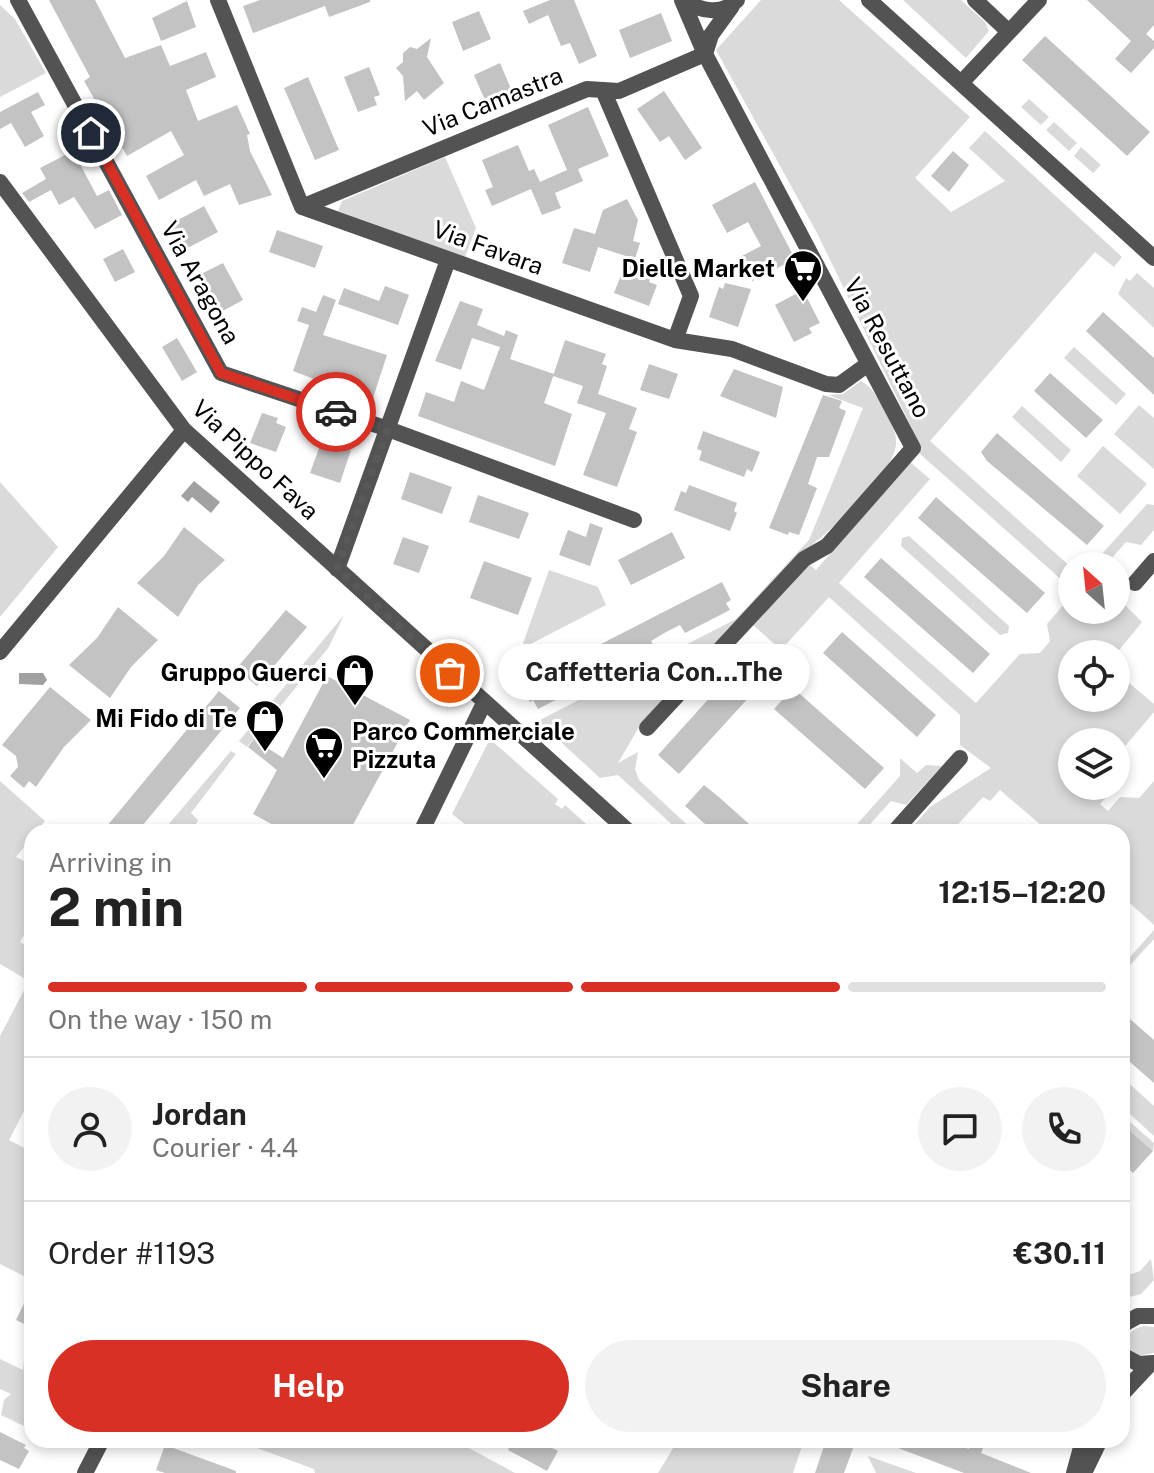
<!DOCTYPE html>
<html lang="en">
<head>
<meta charset="utf-8">
<style>
  body { margin:0; font-family:"Public Sans",sans-serif; background:#f2f2f2; color:#222; height:100vh; display:flex; flex-direction:column; font-size:30px; white-space:nowrap }
  * { box-sizing:border-box; margin:0 }
  p { font-size:26px; color:#767676 }
  .icon { flex:none; width:44px; height:44px; fill:none; stroke:currentColor; stroke-width:2; stroke-linecap:round; stroke-linejoin:round }
  .map { position:relative; flex:1; overflow:hidden }
  .sheet { position:absolute; left:24px; top:824px; width:1106px; height:624px; display:flex; flex-direction:column; background:#fff; border-radius:24px; box-shadow:0 4px 12px #0003 }
  .sheet>* { flex:none }
  .needle { width:52px; rotate:333deg }
  .controls { position:absolute; left:1058px; top:552px; display:grid; gap:16px }
  .controls a { display:grid; place-items:center; width:72px; height:72px; border-radius:50%; background:#fff; box-shadow:0 4px 12px #0003; font-size:40px }
  .pin { position:absolute; display:grid; place-items:center; width:68px; height:68px; color:#fff; margin:-34px; border:4px solid #fff; border-radius:50%; box-shadow:0 2px 8px #0007 }
  .courier { position:absolute; display:grid; place-items:center; width:80px; height:80px; margin:-40px; border:6px solid #d93025; border-radius:50%; background:#fff; color:#222; box-shadow:0 2px 10px #0007 }
  .bubble { position:absolute; height:56px; border-radius:28px; background:#fff; box-shadow:0 4px 12px #0003; font-size:26px; font-weight:700; line-height:56px; text-align:center }
  .head em { font-style:normal; font-weight:700 }
  .head div { display:flex; flex-direction:column-reverse }
  .head { display:flex; align-items:center; justify-content:space-between; height:136px; padding:0 24px }
  h1 { font-size:52px; font-weight:700; line-height:60px }
  .bar { display:grid; grid-template-columns:repeat(4,1fr); gap:12px 8px; align-content:center; height:96px; padding:0 24px }
  .bar i { height:10px; border-radius:6px; background:#e0e0e0 }
  .bar .current { background:#d93025 }
  .bar p { grid-column:span 4 }
  .line { display:flex; align-items:center; gap:20px; padding:0 24px; border-top:2px solid #e0e0e0 }
  .line div { flex:1 }
  .round { display:grid; place-items:center; flex:none; width:84px; height:84px; border-radius:42px; background:#f2f2f2 }
  .button { display:flex; gap:16px; margin-top:auto; padding:16px 24px }
  .button a { flex:1; height:92px; border-radius:48px; background:#d93025; color:#fff; font-size:32px; font-weight:700; line-height:92px; text-align:center }
  .button a+a { background:#f2f2f2; color:#222 }
  .map>svg:first-child { display:block }
  .green { fill:#dadada }
  .water { fill:#a1a1a1 }
  .building { fill:#c3c3c3 }
  .lines { fill:none; stroke-linecap:round; stroke-linejoin:round }
  .street { stroke:#535353; stroke-width:16 }
  .done { stroke:#595959; stroke-width:8; stroke-dasharray:0 14.4 }
  .route { stroke:#d93025; stroke-width:10 }
  .labels { text-anchor:middle; stroke-width:6; stroke-linejoin:round; paint-order:stroke }
  .street-label { font-size:24px; fill:#000; stroke:#fff }
  .poi-label { font-size:24px; font-weight:bold; fill:#000; stroke:#fff; text-anchor:end }
</style>
</head>
<body>
<div class="map">
<svg width="1154" height="1473" viewBox="0 0 1154 1473">
  <rect width="100%" height="100%" fill="#fff"/>
  <!-- green -->
  <path class="green" d="M761,0H839L970,117L915,178L951,212L1005,181L969,148L985,131L1122,257L1114,267L1095,252L930,441L1072,568V589L919,453L922,449L817,233L716,50Z
    M903,0H961L985,22L989,31L966,58Z
    M0,5L15,19L46,73L0,97Z
    M1029,99L1049,117L1041,125L1021,107Z
    M1054,122L1077,143L1069,151L1046,130Z
    M1081,147L1101,165L1093,173L1074,156Z
    M445,157L476,228L465,257L338,211L342,201Z
    M1137,273L1154,288V328L1118,294L1126,278L1130,281Z
    M1074,347L1126,394L1116,405L1064,358Z
    M861,381C873,388 877,397 884,409C889,420 897,430 896,443C895,475 822,538 797,557L639,727L618,763L638,752L635,769L639,780L695,832H680L618,775L600,778L538,721L736,619L809,540L863,408L828,395L843,394Z
    M1139,405L1154,418V469L1114,434Z
    M1022,406L1071,450L1061,462L1012,417Z
    M1103,446L1147,484L1120,514L1077,476Z
    M910,462L930,479L839,583L976,703L1020,654L1040,653L1050,641L1047,624L1072,595V610H1116V596L1142,622L1116,654H1072V698H1116V672L1154,704V712L1121,751L1125,755L1116,765V742H1072V786H1109L1112,791L1100,804L1108,811L1120,797L1139,798L1154,781V925L1122,896V832H1049L1000,790L990,801L983,797L951,832H908L930,807L991,768L960,745V715L829,597L781,650L753,625L809,564L816,570Z
    M0,482L58,547L0,617Z
    M1147,504L1154,505V530L1141,545L1126,542L1105,566H1091Z
    M909,536L1009,626L1008,633L1000,635L901,546L902,538Z
    M549,570L598,587L606,605L521,649Z
    M344,615L329,647L247,747L239,741Z
    M492,741L558,799L555,804L562,809L565,805L595,832H475L452,814L488,743Z
    M231,751L236,754L191,813L198,820L195,826L206,832H181L168,825Z
    M900,758L917,773L926,765L942,766L906,805L891,801L863,832H850L900,776Z
    M0,781L45,821L16,857L32,865V921L20,942L32,949V1096L9,1140L32,1152V1280L0,1264V1036L29,981L0,964Z
    M1154,930V939L1122,974V966Z
    M1122,1077L1154,1106V1136L1122,1107Z
    M1122,1115L1154,1143L1153,1151L1122,1124Z
    M1151,1259L1154,1280L1141,1294L1122,1299V1277L1140,1271Z
    M1145,1326L1154,1327V1353L1137,1356L1127,1347C1125,1334 1133,1328 1145,1326Z
    M32,1352V1430L1,1415L4,1400L11,1394L0,1389V1359L23,1370L24,1360Z
    M235,1440H454L515,1473H315L314,1469Z
    M678,1440H804L793,1473H658Z
    M868,1456L916,1473H876Z"/>
  <!-- water -->
  <path class="water" d="M194,481L220,502L211,513L192,497L188,502L181,496Z
    M19,673H43L47,680L43,685L19,684Z"/>
  <!-- building -->
  <path class="building" d="M49,0H95L125,58L161,45L170,66L206,52L216,77L186,90L198,121L237,105L250,134L247,135L250,151L272,195L239,205L230,184L204,196L196,180L159,200L146,176L184,155L171,131L127,156L84,81L90,77Z
    M260,0H370V2L329,17L325,6L253,33L243,6Z
    M550,0H574L597,56L579,64L570,43L561,46L548,15L529,24L523,11Z
    M1087,0H1154V25L1146,34L1154,41V48L1131,73L1115,59L1131,41Z
    M187,1L196,27L161,41L152,18Z
    M479,11L491,39L463,51L452,22Z
    M661,13L672,41L630,58L619,30Z
    M1045,36L1150,132L1127,156L1022,60Z
    M431,38L427,57L444,83L424,100L417,91L405,101L403,76L396,68L403,62V53L410,47L417,49Z
    M500,63L514,96L488,107L474,75Z
    M369,67L380,95L374,97L377,105L358,112L344,77Z
    M308,77L339,150L315,160L284,88Z
    M664,91L702,148L685,160L669,136L660,142L637,109Z
    M38,92L45,105L31,112L44,136L25,147L11,123L0,129V112Z
    M588,107L609,156L578,169L583,181L555,193L561,208L542,215L531,189L492,206L485,190L493,187L482,160L518,145L529,171L534,169L540,182L567,170L548,125Z
    M73,151L97,196L109,190L122,215L95,229L74,197L59,205L51,190L29,202L22,193L46,179L40,168Z
    M953,151L969,165L949,192L931,176Z
    M755,182L795,259L760,277L757,271L753,282L740,257L761,246L748,222L727,233L712,205Z
    M627,199L638,220L633,241L640,243L635,259L598,247L590,272L562,263L574,228L595,234L603,210Z
    M204,206L218,232L180,252L167,226Z
    M277,230L323,246L315,268L269,252Z
    M123,249L135,272L115,282L103,259Z
    M627,260L654,271L649,282L657,285L649,306L614,293Z
    M223,263L243,300L221,312L201,274Z
    M725,283L751,289L738,327L709,317L719,287L723,289Z
    M385,286L409,295L398,325L338,304L344,288L379,301Z
    M803,290L820,323L809,328L812,333L794,342L775,305Z
    M323,295L336,300L323,335L387,355L372,401L293,371L309,325L297,321L302,307L316,312Z
    M460,301L483,309L477,325L504,336L506,330L518,335L510,359L554,374L544,403L572,414L555,466L418,416L426,392L454,402L461,381L484,390L500,347L472,338L461,370L435,361Z
    M1103,312L1154,358V395L1086,331Z
    M177,338L197,372L182,381L162,347Z
    M565,340L606,354L602,364L607,366L598,394L637,408L629,429L637,432L617,487L583,475L606,413L577,403L583,386L553,376Z
    M649,364L678,374L669,399L640,390Z
    M734,369L783,387L776,418L720,396Z
    M1050,373L1103,420L1086,438L1034,391Z
    M823,395L842,401L839,408L846,411L829,457H817L808,484L817,488L799,535L789,532L788,535L769,528Z
    M262,413L278,418L276,423L286,427L276,452L250,443Z
    M703,431L760,452L752,472L747,469L744,477L699,460L702,451L697,449Z
    M997,433L1104,526L1087,545L987,461L981,452Z
    M322,440L351,450L340,483L310,473Z
    M410,472L452,487L442,514L401,499Z
    M689,485L737,503L734,511L737,513L730,531L674,510L681,491L686,493Z
    M478,495L529,513L519,539L469,522Z
    M936,497L1045,593L1027,613L918,518Z
    M590,523L603,528L590,566L559,555L568,530L586,537Z
    M184,527L225,560L198,585L178,617L137,583L164,556Z
    M672,532L685,558L631,585L618,560Z
    M403,537L429,546L419,573L393,564Z
    M881,558L990,654L973,673L864,577Z
    M484,561L532,578L518,615L470,598Z
    M722,582L731,600L726,603L730,610L685,633L680,625L666,632L651,641L655,648L610,672L606,664L579,678L583,686L538,709L533,700L530,702L521,685Z
    M118,607L158,640L131,667L110,698L69,665L97,638Z
    M286,610L307,627L257,686L236,669Z
    M842,632L936,715L917,737L823,653Z
    M740,664L762,683L679,774L658,755Z
    M327,676L410,720L349,832H286L253,814L277,770L248,747L254,739L283,758Z
    M50,687L91,720L64,747L36,787L29,781L24,788L10,776L18,767L16,756L2,745Z
    M793,688L884,768L865,789L774,709Z
    M219,691L240,708L207,748L137,832H102Z
    M704,785L720,798L758,832H714L685,806Z
    M1122,1012L1154,1040V1083L1122,1055Z
    M1122,1124L1153,1151L1133,1173L1122,1163Z
    M32,1287V1328L16,1320Z
    M0,1432L26,1445L24,1448L29,1451L19,1469L0,1460Z
    M513,1440H537L558,1451L547,1471L508,1450Z
    M826,1440H856L844,1473H815Z
    M877,1440H945L969,1449L971,1443L983,1448L981,1453L1031,1473H964Z
    M165,1445L236,1471V1473H165L156,1470Z"/>
  <g class="lines">
    <!-- street -->
    <path class="street" d="M18,0L221,373L388,429L634,520
      M218,0L302,207L675,340L732,349L826,384L839,385L868,364
      M683,0C700,11 722,16 737,0
      M869,0L1154,258
      M975,0L1009,32
      M705,54L711,35L732,6
      M961,83L1039,0
      M603,90L691,296L675,340
      M0,182L184,430L629,832
      M302,207L587,89L619,91L705,54
      M337,569L448,260
      M1135,583L1154,561
      M0,652L184,430
      M647,728L804,559L827,546L913,448L705,54L682,0
      M421,832L484,703
      M894,832L960,758
      M1122,1325L1138,1316H1154
      M1122,1355L1139,1364L1153,1363
      M1122,1394L1150,1364
      M85,1473L102,1440
      M1074,1473L1083,1440
      M1084,1473L1100,1440"/>
  </g>
  <g class="lines">
    <!-- done -->
    <path class="done" d="M336,412L388,429L337,569L450,673"/>
    <!-- route -->
    <path class="route" d="M91,133L221,373L336,412"/>
  </g>
  <!-- icons -->
  <defs>
    <symbol id="supermarket-pin" viewBox="-11 -11 22 30"><path d="M0 17L-7.5 6A9.5 9.5 0 1 1 7.5 6Z" fill="#000" stroke="#fff"/><path d="M-6-5.5h2.5l.6 2H6L4.5 2H-2.5L-4.4-4H-6ZM-1.5 3.2a1.3 1.3 0 1 0 .1 0ZM3 3.2a1.3 1.3 0 1 0 .1 0Z" fill="#fff"/></symbol>
    <symbol id="shop-pin" viewBox="-11 -11 22 30"><path d="M0 17L-7.5 6A9.5 9.5 0 1 1 7.5 6Z" fill="#000" stroke="#fff"/><path d="M-5-2.5h2.3a2.7 3.5 0 0 1 5.4 0H5L5.5 6h-11ZM-1.5-2.5h3a1.5 2.3 0 0 0-3 0Z" fill="#fff"/></symbol>
  </defs>
  <g fill-rule="evenodd">
    <use href="#supermarket-pin" x="781" y="247" width="44" height="60"/>
    <use href="#shop-pin" x="333" y="651" width="44" height="60"/>
    <use href="#shop-pin" x="243" y="697" width="44" height="60"/>
    <use href="#supermarket-pin" x="302" y="724" width="44" height="60"/>
  </g>
  <g class="labels">
    <!-- street labels -->
    <g class="street-label">
      <text transform="translate(493 102) rotate(-22)" y="8">Via Camastra</text>
      <text transform="translate(488 248) rotate(20)" y="8">Via Favara</text>
      <text transform="translate(200 283) rotate(61)" y="8">Via Aragona</text>
      <text transform="translate(887 348) rotate(62)" y="8">Via Resuttano</text>
      <text transform="translate(255 460) rotate(43)" y="8">Via Pippo Fava</text>
    </g>
    <!-- poi labels -->
    <g class="poi-label">
      <text x="775" y="277">Dielle Market</text>
      <text x="327" y="681">Gruppo Guerci</text>
      <text x="237" y="727">Mi Fido di Te</text>
      <text x="352" y="740" text-anchor="start">Parco Commerciale<tspan x="352" dy="28">Pizzuta</tspan></text>
    </g>
  </g>
</svg>
<div class="controls">
<a><svg class="needle" viewBox="-14 -14 28 28"><path d="M0-13l5 13h-10z" fill="#e53935"/><path d="M0 13l5-13h-10z" fill="#767676"/></svg></a>
<a><svg class="icon" aria-label="locate" viewBox="0 0 24 24"><circle cx="12" cy="12" r="6"/><path d="M12 2v4M12 18v4M2 12h4M18 12h4"/></svg></a>
<a><svg class="icon" aria-label="layers" viewBox="0 0 24 24"><path d="M12 4l9 5-9 5-9-5zM3 14l9 5 9-5"/></svg></a>
</div>
<div class="pin" style="left:450px;top:673px;background:#ea580c"><svg class="icon" aria-label="bag" viewBox="0 0 24 24"><path d="M5 8h14l-1 12H6zM9 8a3 3 0 0 1 6 0"/></svg></div>
<div class="pin" style="left:91px;top:133px;background:#1f2937"><svg class="icon" aria-label="home" viewBox="0 0 24 24"><path d="M3 11l9-7 9 7M6 9v11h12V9"/></svg></div>
<div class="courier" style="left:336px;top:412px"><svg class="icon" aria-label="car" viewBox="0 0 24 24"><path d="M5 17H2v-5l4-1 3-4h7l3 4 3 1v5h-3M9 17h6M6 11h13"/><circle cx="7" cy="17" r="2"/><circle cx="17" cy="17" r="2"/></svg></div>
<div class="bubble" style="left:498px;top:644px;width:312px">Caffetteria Con...The</div>
<section class="sheet">
<div class="head"><div><h1>2 min</h1><p>Arriving in</p></div><em>12:15–12:20</em></div>
<div class="bar"><i class="current"></i><i class="current"></i><i class="current"></i><i></i><p>On the way · 150 m</p></div>
<div class="line" style="height:144px"><a class="round"><svg class="icon" aria-label="person" viewBox="0 0 24 24"><circle cx="12" cy="8" r="4"/><path d="M4 21q1-7 8-7t8 7"/></svg></a><div><b>Jordan</b><p>Courier · 4.4</p></div><a class="round"><svg class="icon" aria-label="chat" viewBox="0 0 24 24"><path d="M4 5h16v11H9l-5 4z"/></svg></a><a class="round"><svg class="icon" aria-label="phone" viewBox="0 0 24 24"><path d="M5 4h4l2 5-3 2q2 4 5 5l2-3 5 2v4C11 20 4 13 5 4z"/></svg></a></div>
<div class="line" style="height:104px"><div>Order #1193</div><b>€30.11</b></div>
<div class="button"><a>Help</a><a>Share</a></div>
</section>
</div>
</body>
</html>
